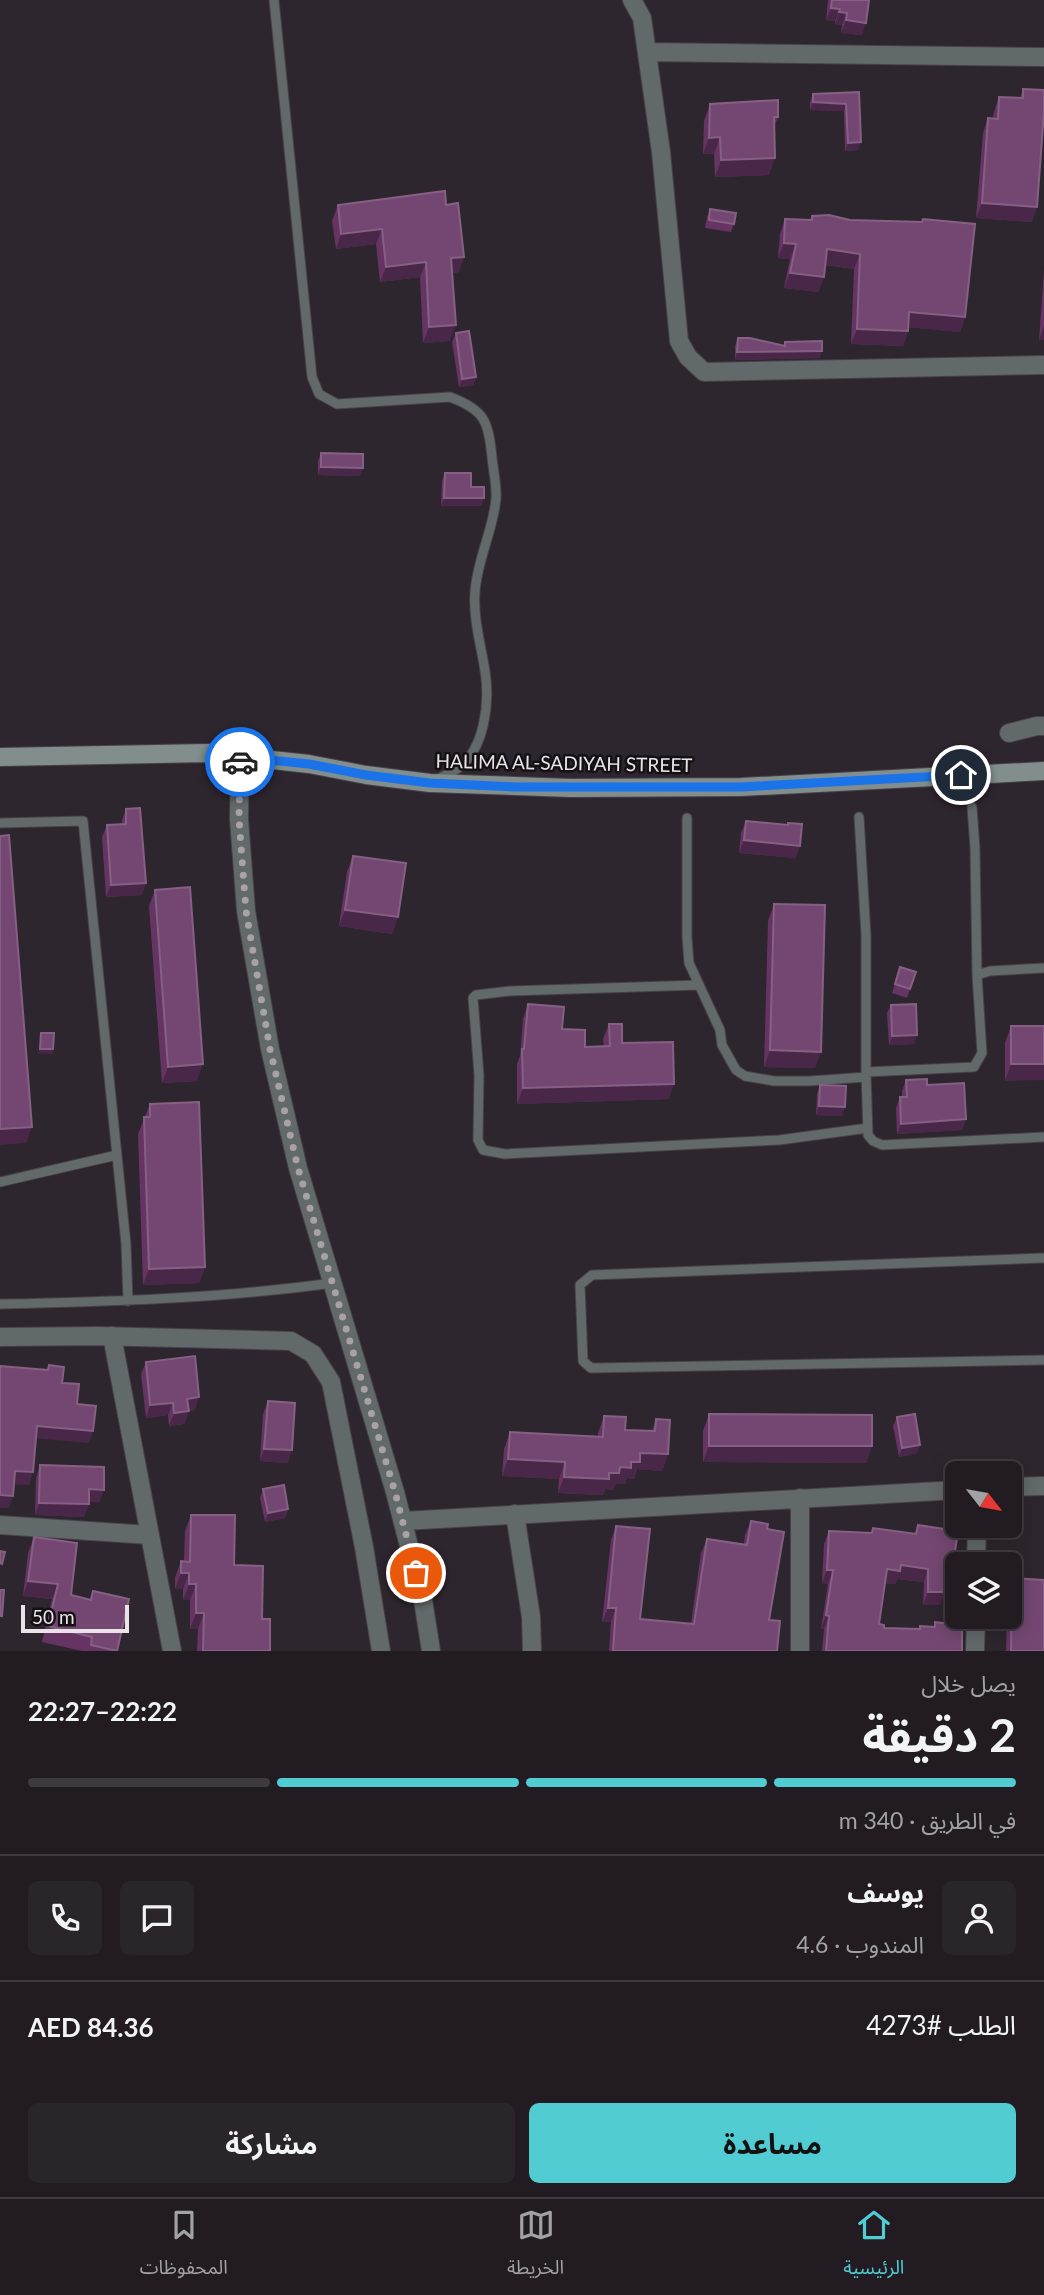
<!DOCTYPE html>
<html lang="ar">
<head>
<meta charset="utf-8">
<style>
  body { margin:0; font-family:Lato,"Noto Sans Arabic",sans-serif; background:#2a252a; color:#f1f3f6; direction:rtl; height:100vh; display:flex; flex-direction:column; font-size:26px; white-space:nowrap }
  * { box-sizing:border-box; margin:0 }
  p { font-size:23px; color:#a2a1a5 }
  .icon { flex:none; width:38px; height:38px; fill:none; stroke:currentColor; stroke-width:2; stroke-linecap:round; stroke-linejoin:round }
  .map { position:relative; height:1651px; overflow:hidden; direction:ltr }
  .details { display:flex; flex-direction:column; background:#221c22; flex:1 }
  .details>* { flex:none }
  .needle { width:46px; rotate:121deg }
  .controls { position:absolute; left:945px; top:1461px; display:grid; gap:14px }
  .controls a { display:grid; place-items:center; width:77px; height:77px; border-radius:10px; background:#221c22; box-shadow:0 4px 18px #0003,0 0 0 2px #3f3a40; font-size:35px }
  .scale { position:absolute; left:21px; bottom:18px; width:108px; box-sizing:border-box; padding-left:7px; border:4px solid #eae4e9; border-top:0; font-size:19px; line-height:24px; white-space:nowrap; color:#eae4e9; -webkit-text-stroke:5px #141014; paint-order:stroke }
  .pin { position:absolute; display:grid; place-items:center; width:60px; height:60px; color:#fff; margin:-30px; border:4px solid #fff; border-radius:50%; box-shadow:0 2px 7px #0007 }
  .courier { position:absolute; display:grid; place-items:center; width:70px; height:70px; margin:-35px; border:5px solid #1a73e8; border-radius:50%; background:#fff; color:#222; box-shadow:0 2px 9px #0007 }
  .overview em { font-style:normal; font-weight:700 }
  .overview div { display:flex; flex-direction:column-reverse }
  .overview { display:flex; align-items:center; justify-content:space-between; height:119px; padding:0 28px }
  h1 { font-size:46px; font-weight:700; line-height:52px }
  .bar { display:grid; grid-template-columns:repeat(4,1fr); gap:10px 7px; align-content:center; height:84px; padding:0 28px }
  .bar i { height:9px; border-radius:5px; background:#3f3a40 }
  .bar .current { background:#51ccd3 }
  .bar p { grid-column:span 4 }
  .line { display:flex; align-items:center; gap:18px; padding:0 28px; border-top:2px solid #3f3a40 }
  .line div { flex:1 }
  .round { display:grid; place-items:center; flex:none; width:74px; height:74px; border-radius:10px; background:#2a252a }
  .button { display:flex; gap:14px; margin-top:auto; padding:14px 28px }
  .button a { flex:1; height:80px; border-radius:10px; background:#51ccd3; color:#111; font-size:28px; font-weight:700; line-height:80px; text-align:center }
  .button a+a { background:#2a252a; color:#f1f3f6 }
  .tabs { display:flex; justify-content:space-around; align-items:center; height:98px; border-top:2px solid #3f3a40; background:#221c22; font-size:19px; color:#a2a1a5 }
  .tabs a { display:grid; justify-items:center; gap:4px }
  .tabs .current { color:#51ccd3 }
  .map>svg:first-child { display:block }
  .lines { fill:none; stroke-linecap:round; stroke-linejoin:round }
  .lane-casing { stroke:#484148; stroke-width:11 }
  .street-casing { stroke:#484148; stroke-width:20 }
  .secondary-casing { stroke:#484148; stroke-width:20 }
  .lane { stroke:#62696a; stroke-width:9 }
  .street { stroke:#62696a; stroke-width:18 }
  .secondary { stroke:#828e8e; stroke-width:18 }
  .wall { fill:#653463 }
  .shaded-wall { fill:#492748 }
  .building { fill:#734771; stroke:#866084; stroke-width:2 }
  .done { stroke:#a8a2a8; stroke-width:7; stroke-dasharray:0 12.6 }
  .route { stroke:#1a73e8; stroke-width:9 }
  .labels { text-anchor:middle; stroke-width:5; stroke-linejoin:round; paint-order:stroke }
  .street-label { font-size:19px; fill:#eae4e9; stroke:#141014 }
</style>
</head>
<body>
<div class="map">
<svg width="1044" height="1651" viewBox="0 0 1044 1651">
  <rect width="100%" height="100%" fill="#2e262e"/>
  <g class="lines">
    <defs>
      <path id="lane" d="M274,0L312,377L319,394L337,404L450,397C485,410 488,421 492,457C493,470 497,485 496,499C493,531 477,560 475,592C473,619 481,645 485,671C490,702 485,750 457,769C451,773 444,776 438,779
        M972,807L975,848L977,975
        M859,817L866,935V1072
        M687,818V937L689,963L720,1030L722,1045L736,1070L745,1076L774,1081H809L866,1077
        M0,823L83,821L126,1244L128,1301
        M1044,968L990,971L977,975L982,1053L974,1067L866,1072L868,1135L873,1141L882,1145L1044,1137
        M699,985L510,991L476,995L473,998L479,1075L478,1140L483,1150L505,1154L779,1140L868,1128
        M0,1182L117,1155
        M1044,1258L592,1275L580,1285L583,1361L591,1368L1044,1360
        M0,1304C111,1302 222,1298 333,1283"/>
      <path id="street" d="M632,0L642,18L661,152L679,341L688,357L704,372L1044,365
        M647,52L1044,57
        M1009,733L1037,726H1044
        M240,756L239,819L246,911L270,1049L298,1168L395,1492L423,1600L431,1651
        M112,1336L172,1651
        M0,1337L98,1336L291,1341L313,1354L331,1382L364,1547L381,1651
        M1010,1487L1044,1486
        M515,1514L531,1617L532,1651
        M403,1521L957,1490
        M0,1525L150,1535
        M976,1564L977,1526
        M800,1651V1498
        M975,1651L976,1617"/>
      <path id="secondary" d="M0,757L208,753L309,764L366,775L430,783L571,788L741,787L1044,771"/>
    </defs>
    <!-- lane casing -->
    <use href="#lane" class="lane-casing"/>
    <!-- street casing -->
    <use href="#street" class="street-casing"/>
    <!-- secondary casing -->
    <use href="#secondary" class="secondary-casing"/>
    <!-- lane -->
    <use href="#lane" class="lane"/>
    <!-- street -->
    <use href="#street" class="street"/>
    <!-- secondary -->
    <use href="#secondary" class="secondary"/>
  </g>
  <!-- wall -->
  <path class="wall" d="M828,0H869L862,35L841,33L842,25L835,24V21L826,20Z
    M1023,89L1032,222L976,218L983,133L988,118H993L994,112L999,97L1020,98Z
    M859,92L858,150L845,151L844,111L810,110V102L813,94Z
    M710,104L778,117L774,127L769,175L715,177L714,154H703L704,121Z
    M338,205H446L459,272L452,273L450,341L423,343L420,277L380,282L376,244L336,249L332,221Z
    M710,209L734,224L731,232L705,228L707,217Z
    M812,216L850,220L922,222L923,219L965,317L960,332L909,327L908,331L903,346L851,344L854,269L825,265L824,277L818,292L784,288L790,259L778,258L780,234L785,219L810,220Z
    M1044,270V340H1039Z
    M456,333L476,377L473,385L459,387L452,342Z
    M738,338L783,346L785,342L820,358L735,360V346Z
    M321,453L363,468L360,476L318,475V461Z
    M445,473L471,487L484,498L481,506H441L442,481Z
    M126,809L142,895L106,897L102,837L107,825L122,824V820Z
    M746,821L800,846L795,858L739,853L741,833Z
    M353,856L398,917L392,934L339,926L347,872Z
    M155,890L197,1081L162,1083L149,906Z
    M774,904L815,1068L764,1067L768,921Z
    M900,967L910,989L907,998L892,993Z
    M528,1004L585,1047H604L603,1039L609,1024L622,1043L669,1099L517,1104V1064L520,1056L523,1019Z
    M891,1005L914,1044L889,1045L887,1013Z
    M1011,1026H1044L1005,1081V1043Z
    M906,1080L927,1085L966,1119L962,1130L897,1134L896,1108L900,1097H902V1091Z
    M820,1085L842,1116L816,1115L817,1094Z
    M150,1104L205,1267L199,1283L143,1285L138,1134Z
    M146,1362L195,1410L189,1411L184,1424L169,1426L168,1415L146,1418L141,1374Z
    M268,1401L288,1463L260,1461L263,1414Z
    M709,1414L872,1446L866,1463L703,1462V1431Z
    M604,1416L625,1430L652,1431L656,1419L668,1454L662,1471L637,1469L634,1479L627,1478L625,1484H616L613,1490L605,1489L603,1495L558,1493L559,1479L502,1476L504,1449L510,1432L598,1436V1433Z
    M897,1417L917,1453L899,1457L893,1426Z
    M40,1465L104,1490L99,1502H89L84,1517L35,1515L36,1478Z
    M263,1489L288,1509L285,1518L265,1522L260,1498Z
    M191,1515L234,1565L262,1619L270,1651H197L198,1629H190V1600H183V1589H175V1578L181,1561L184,1562L185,1531Z
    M751,1521L767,1529L769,1620L777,1651H609L611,1622H602L611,1540L616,1526L640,1619L691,1624L701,1553L707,1539L744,1544L745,1535Z
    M918,1525L952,1572L947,1586L945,1585L940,1605H923L924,1582L897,1579L895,1584L885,1583L879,1624L884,1628L920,1629V1626L934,1627L935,1622L962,1651H822L824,1629H821L828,1584L822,1583L824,1544L829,1531L871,1533L873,1528L915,1534Z
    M34,1537L71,1595L90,1599L93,1591L117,1651H82L42,1642L52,1599L23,1596L28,1553Z
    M1012,1578L1044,1651H1006L1007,1617H1010V1585Z"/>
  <!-- shaded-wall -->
  <path class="shaded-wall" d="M831,8L840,9L835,21L826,20Z
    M839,12L847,13L842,25L835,24Z
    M846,20L866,23L862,35L841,33Z
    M813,102L846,104L844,111L810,110Z
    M720,137L714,154H703L709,138Z
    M861,142L858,150L845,151L848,143Z
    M775,158L769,175L715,177L721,160Z
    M982,203L1037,207L1032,222L976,218Z
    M382,229L376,244L336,249L341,234Z
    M784,243L796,244L790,259L778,258Z
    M827,249L860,254L854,269L821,264Z
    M464,257L459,272L446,274L451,258Z
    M426,262L420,277L380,282L386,267Z
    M790,273L824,277L818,292L784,288Z
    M909,312L965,317L960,332L904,327Z
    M456,325L450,341L423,343L429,327Z
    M1044,325V340H1039Z
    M857,329L908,331L903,346L851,344Z
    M822,351L820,358L735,360L737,352Z
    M476,377L473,385L459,387L462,379Z
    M321,467L363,468L360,476L318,475Z
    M444,498H484L481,506H441Z
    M744,840L800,846L795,858L739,853Z
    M146,883L142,895L106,897L111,885Z
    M345,910L398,917L392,934L339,926Z
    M917,1035L914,1044L889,1045L892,1036Z
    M40,1049H53L52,1054L38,1053Z
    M770,1050L821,1052L815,1068L764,1067Z
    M203,1064L197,1081L162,1083L168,1067Z
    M1011,1064H1044V1080L1005,1081Z
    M674,1084L669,1099L517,1104L523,1088Z
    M819,1106L845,1107L842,1116L816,1115Z
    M966,1119L962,1130L897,1134L901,1124Z
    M32,1127L26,1143L0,1145V1129Z
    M205,1267L199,1283L143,1285L149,1269Z
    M199,1397L195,1410L183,1411L187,1399Z
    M173,1403L168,1415L146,1418L150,1405Z
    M189,1411L184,1424L169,1426L174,1413Z
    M37,1426L93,1431L89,1443L32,1438Z
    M920,1445L917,1453L899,1457L902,1448Z
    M709,1446H872L866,1463L703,1462Z
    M264,1449L292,1450L288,1463L260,1461Z
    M640,1453L668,1454L662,1471L637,1469L634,1479L627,1478L625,1484H616L613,1490L605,1489L603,1495L558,1493L564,1477L609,1473Z
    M508,1459L565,1462L559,1479L502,1476Z
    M15,1471L33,1472L29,1485L10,1484Z
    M89,1489L104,1490L99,1502H85Z
    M0,1495L13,1496L9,1508H0Z
    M39,1503L89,1504L84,1517L35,1515Z
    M288,1509L285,1518L265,1522L268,1513Z
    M901,1565L928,1569L924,1582L897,1579L895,1584L882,1583L887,1569Z
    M827,1570H833L828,1584L822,1583Z
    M945,1571L952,1572L947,1586L941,1585Z
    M181,1573H189L183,1589H175Z
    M28,1581L58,1584L52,1599L23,1596Z
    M189,1584H196L190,1600H183Z
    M928,1592H945L940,1605H923Z
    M608,1608H616L611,1622H602Z
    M196,1613H204L198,1629H190Z
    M826,1615L829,1616L824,1629H821Z"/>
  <!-- building -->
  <path class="building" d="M832,0H869L866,23L846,20L847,13L839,12L840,9L831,8Z
    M1023,89L1044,90V111L1037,207L982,203L988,118L998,119L999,97L1023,98Z
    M859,92L861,142L848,143L846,104L813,102V94Z
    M778,100V117H774L775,158L721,160L720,137L709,138L710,104Z
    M445,191L446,205L458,203L464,257L451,258L456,325L429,327L426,262L386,267L382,229L341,234L338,205Z
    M710,209L736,213L734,224L709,220Z
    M829,215L850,220L922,222L923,219L975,224L965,317L909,312L908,331L857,329L860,254L827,249L824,277L790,273L796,244L784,243L785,219L812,220V216Z
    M469,331L476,377L462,379L456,333Z
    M738,338H750L785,346V342L822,341V351L737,352Z
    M321,453L363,454V468L321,467Z
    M445,473H471V487H484V498H444Z
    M140,808L146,883L111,885L107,825L126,824V809Z
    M746,821L788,825V823L802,824L800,846L744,840Z
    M9,835L32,1127L0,1129V836Z
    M353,856L406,863L398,917L345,910Z
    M190,887L203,1064L168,1067L155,890Z
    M774,904L825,905L821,1052L770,1050Z
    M900,967L916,972L910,989L895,984Z
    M528,1004L564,1007L562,1029L585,1030V1047L610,1046L609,1024H622V1043L673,1042L674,1084L523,1088L522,1049H524Z
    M916,1004L917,1035L892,1036L891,1005Z
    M1011,1026H1044V1064H1011Z
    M41,1033H54L53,1049H40Z
    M927,1079V1085L964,1083L966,1119L901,1124L900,1097H907L906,1080Z
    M820,1085L846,1086L845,1107L819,1106Z
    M199,1102L205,1267L149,1269L144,1117H150V1104Z
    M195,1356L199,1397L187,1399L189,1411L174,1413L173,1403L150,1405L146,1362Z
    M49,1365L64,1367L62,1383L79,1384L77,1404L96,1406L93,1431L37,1426L33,1472L15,1471L13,1496L0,1495V1366L48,1370Z
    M268,1401L295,1403L292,1450L264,1449Z
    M709,1414L872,1415V1446H709Z
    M915,1414L920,1445L902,1448L897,1417Z
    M604,1416L626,1417L625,1430L655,1431L656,1419L670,1420L668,1454L640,1453V1462H631V1468L620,1467L619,1473H609V1479L564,1477L565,1462L508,1459L510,1432L603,1437Z
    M40,1465L104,1467V1490L89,1489V1504L39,1503Z
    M284,1485L288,1509L268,1513L263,1489Z
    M191,1515H235L234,1565L263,1566L262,1619H270V1651H203L204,1613H196V1584H189V1573H181V1561L190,1562Z
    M751,1521L768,1524L767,1529L784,1532L769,1620L780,1621L777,1651H613L616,1608H608L616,1526L650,1529L640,1619L694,1624L707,1539L747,1545Z
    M918,1525L958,1531L952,1572L945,1571V1592H928V1569L901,1565L900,1571L887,1569L879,1624L884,1625V1628L920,1629V1626L935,1627V1622L962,1625V1651H826L829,1616L826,1615L833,1570H827L829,1531L872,1533L873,1528L916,1534Z
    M34,1537L77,1543L71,1595L91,1600L93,1591L129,1599L117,1651L91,1645L92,1637L48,1626L58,1584L28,1581Z
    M0,1551L5,1552L2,1564L0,1563Z
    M1012,1578L1044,1580V1651H1011Z
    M0,1590H4L2,1616H0Z"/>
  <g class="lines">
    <!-- done -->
    <path class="done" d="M240,762L239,819L246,911L270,1049L298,1168L395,1492L416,1573"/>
    <!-- route -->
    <path class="route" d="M240,762V757L309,764L366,775L430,783L516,787H741L961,775"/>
  </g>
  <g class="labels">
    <!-- street labels -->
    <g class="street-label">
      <text transform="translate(564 763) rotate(1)" y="7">HALIMA AL-SADIYAH STREET</text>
    </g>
  </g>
</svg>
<div class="controls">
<a><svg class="needle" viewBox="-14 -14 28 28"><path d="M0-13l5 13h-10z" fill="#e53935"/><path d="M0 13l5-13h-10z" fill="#a2a1a5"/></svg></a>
<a><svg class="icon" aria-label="layers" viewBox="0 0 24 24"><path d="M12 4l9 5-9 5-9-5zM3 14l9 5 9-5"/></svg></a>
</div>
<div class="scale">50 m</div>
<div class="pin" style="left:416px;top:1573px;background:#ea580c"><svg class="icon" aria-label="bag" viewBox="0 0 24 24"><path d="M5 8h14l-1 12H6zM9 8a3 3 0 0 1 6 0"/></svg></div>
<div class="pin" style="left:961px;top:775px;background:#1f2937"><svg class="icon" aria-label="home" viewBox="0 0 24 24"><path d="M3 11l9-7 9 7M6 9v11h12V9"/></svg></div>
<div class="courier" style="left:240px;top:762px"><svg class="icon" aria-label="car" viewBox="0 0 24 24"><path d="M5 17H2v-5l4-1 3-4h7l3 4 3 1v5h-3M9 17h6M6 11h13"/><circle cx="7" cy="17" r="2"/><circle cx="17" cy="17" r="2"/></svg></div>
</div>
<section class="details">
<div class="overview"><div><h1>2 دقيقة</h1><p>يصل خلال</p></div><em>22:22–22:27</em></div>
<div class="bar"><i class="current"></i><i class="current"></i><i class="current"></i><i></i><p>في الطريق · 340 m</p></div>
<div class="line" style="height:126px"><a class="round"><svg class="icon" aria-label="person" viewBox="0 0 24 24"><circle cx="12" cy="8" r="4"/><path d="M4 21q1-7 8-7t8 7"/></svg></a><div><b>يوسف</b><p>المندوب · 4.6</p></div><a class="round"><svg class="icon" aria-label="chat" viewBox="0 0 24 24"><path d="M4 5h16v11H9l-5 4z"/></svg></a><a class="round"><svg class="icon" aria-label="phone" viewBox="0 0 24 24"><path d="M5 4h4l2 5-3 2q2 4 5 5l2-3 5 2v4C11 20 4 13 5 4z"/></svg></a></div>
<div class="line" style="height:91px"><div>الطلب #4273</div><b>AED 84.36</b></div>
<div class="button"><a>مساعدة</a><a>مشاركة</a></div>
</section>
<nav class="tabs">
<a class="current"><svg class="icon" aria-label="home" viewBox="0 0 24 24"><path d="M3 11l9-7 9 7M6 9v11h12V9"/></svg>الرئيسية</a>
<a><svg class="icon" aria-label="map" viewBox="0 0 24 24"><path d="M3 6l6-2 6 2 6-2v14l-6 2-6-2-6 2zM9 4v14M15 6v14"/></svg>الخريطة</a>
<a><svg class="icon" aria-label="saved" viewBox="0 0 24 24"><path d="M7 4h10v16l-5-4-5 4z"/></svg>المحفوظات</a>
</nav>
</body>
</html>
